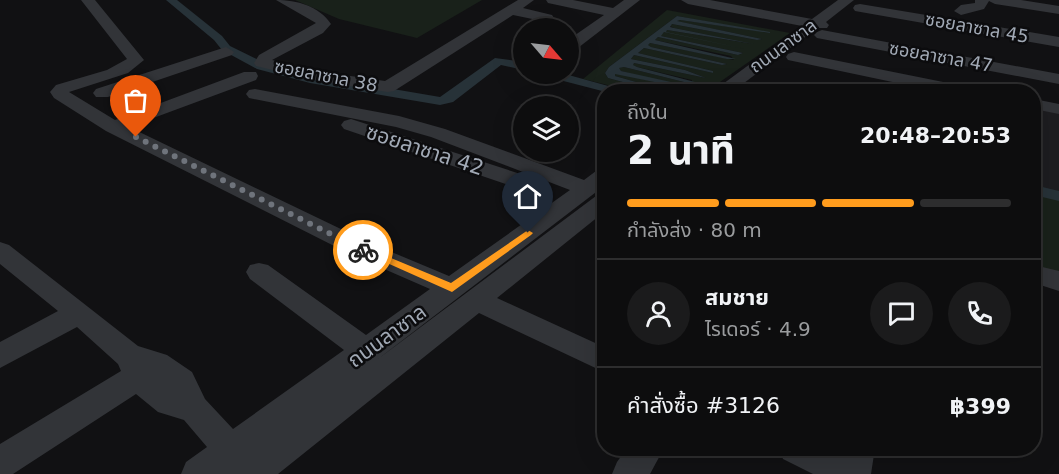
<!DOCTYPE html>
<html lang="th">
<head>
<meta charset="utf-8">
<style>
  body { margin:0; font-family:"DejaVu Sans","Noto Sans Thai",sans-serif; background:#1b1b1c; color:#f1f3f6; height:100vh; display:flex; flex-direction:column; font-size:22px; white-space:nowrap }
  * { box-sizing:border-box; margin:0 }
  p { font-size:20px; color:#9a9c9e }
  .icon { flex:none; width:33px; height:33px; fill:none; stroke:currentColor; stroke-width:2; stroke-linecap:round; stroke-linejoin:round }
  .map { position:relative; flex:1; overflow:hidden }
  .side { position:absolute; left:597px; top:84px; width:444px; height:372px; display:flex; flex-direction:column; background:#0d0d0e; border-radius:24px; box-shadow:0 6px 24px #0002,0 0 0 2px #2d2d2e }
  .side>* { flex:none }
  .needle { width:39px; rotate:118deg }
  .buttons { position:absolute; left:513px; top:18px; display:grid; gap:12px }
  .buttons a { display:grid; place-items:center; width:66px; height:66px; border-radius:50%; background:#0d0d0e; box-shadow:0 6px 24px #0002,0 0 0 2px #2d2d2e; font-size:30px }
  .pin { position:absolute; display:grid; place-items:center; width:51px; height:51px; color:#fff; margin:-62px -26px; border-radius:50% 50% 50% 0; rotate:-45deg; box-shadow:0 0 6px #0007 }
  .pin .icon { rotate:45deg }
  .courier { position:absolute; display:grid; place-items:center; width:60px; height:60px; margin:-30px; border:4px solid #ff9c1d; border-radius:50%; background:#fff; color:#222; box-shadow:0 2px 8px #0007 }
  .headline em { font-style:normal; font-weight:700 }
  .headline div { display:flex; flex-direction:column-reverse }
  .headline { display:flex; align-items:center; justify-content:space-between; height:102px; padding:0 30px }
  h1 { font-size:39px; font-weight:700; line-height:45px }
  .bar { display:grid; grid-template-columns:repeat(4,1fr); gap:9px 6px; align-content:center; height:72px; padding:0 30px }
  .bar i { height:8px; border-radius:4px; background:#2d2d2e }
  .bar .on { background:#ff9c1d }
  .bar p { grid-column:span 4 }
  .line { display:flex; align-items:center; gap:15px; padding:0 30px; border-top:2px solid #2d2d2e }
  .line div { flex:1 }
  .round { display:grid; place-items:center; flex:none; width:63px; height:63px; border-radius:32px; background:#1b1b1c }
  .map>svg:first-child { display:block }
  .built { fill:#1d1d20 }
  .green { fill:#19211a }
  .water { fill:#273238 }
  .lines { fill:none; stroke-linecap:round; stroke-linejoin:round }
  .canal { fill:#273238; fill-rule:evenodd }
  .minor { fill:#323438; fill-rule:evenodd }
  .route { fill:#ff9c1d }
  .done { stroke:#6f747c; stroke-width:6; stroke-dasharray:0 10.8 }
  .labels { text-anchor:middle; stroke-width:5; stroke-linejoin:round; paint-order:stroke }
  .far-street-label { font-size:18px; fill:#a1a9b5; stroke:#0c0c0e }
  .street-label { font-size:21px; fill:#a1a9b5; stroke:#0c0c0e }
</style>
</head>
<body>
<div class="map">
<svg width="1059" height="474" viewBox="0 0 1059 474">
  <rect width="100%" height="100%" fill="#111113"/>
  <!-- built -->
  <path class="built" d="M1034,101L1059,106V194L1034,188Z"/>
  <!-- green -->
  <path class="green" d="M295,0H482L417,38L339,19Z
    M667,10L790,33L707,91H668L615,76V73L679,87L621,71L618,68L624,67L692,84V80L637,67L632,65L634,63L706,78L685,70L631,59L634,55L713,73V71L638,53L644,48L722,65L727,64L651,47L647,45L650,43L734,60L731,56L655,40L658,37L738,55L743,53L661,36V34L667,30L753,44L674,28L670,26L672,24L757,40L762,39L676,21L681,20L770,33L677,16L609,67L605,73L608,78L656,91H632L583,79Z
    M1034,193L1059,199V275L1034,268Z"/>
  <!-- water -->
  <path class="water" d="M677,16L770,32V33L680,20L677,21L762,39L757,40L672,24L670,27L674,28L754,44L667,30L666,32L745,49L664,32L661,36L743,53L738,55L658,37L655,40L736,59H727L650,43L648,45L651,47L727,64L722,65L644,48L638,53L713,71V73L634,55L631,59L685,70L706,78L634,63L633,65L637,67L695,82L692,84L624,67L619,68L621,71L680,84L679,87L615,74V76L668,91H656L608,78L605,73L609,67Z"/>
  <g class="lines">
    <!-- canal -->
    <path class="canal" d="M166,0H177L222,36L230,46L265,63L311,75L440,97L495,58L524,62V70L501,65L453,102L440,105L310,83L257,69L222,50L214,40Z
      M546,74H565L630,92H606L548,77Z
      M1034,185L1059,191V201L1034,195Z"/>
    <!-- minor -->
    <path class="minor" d="M81,0H95L144,60L128,73L69,92L115,120L244,72H256L258,76L256,80L129,127L370,243L449,276L570,190L431,137L396,127L249,98L246,94L249,90L255,89L399,116L445,129L584,180L596,171L604,170V186L378,359L596,196L604,194V212L497,298L604,347V372L479,313L278,474H181L186,462L207,447L184,420L158,412L136,394L13,474H0V444L121,371L118,364L77,327L0,368V342L58,311L0,264V242L9,245L138,346L167,355L192,372L205,399L233,429L344,350L250,279L246,272L250,265L259,263L268,265L366,335L430,289L352,255L106,131L54,98L50,92L56,85L107,70L127,59Z
      M276,0C297,0 319,6 331,24L323,33L272,60L323,72L385,81L518,0H534L523,8L552,15L554,18L547,22L513,15L394,91L388,92L323,82L256,66L254,63L259,55L316,23Z
      M546,0H573L613,8L624,0H640L574,51L568,53V40L604,15L548,3Z
      M681,0H710L812,19L838,0H854L826,22L829,25L827,28H817L732,92H712L802,26L688,4Z
      M975,0H1021L1059,6V14L995,4L989,1L984,9L961,15L954,11L961,5L975,3Z
      M860,4L1059,37V47L855,11L853,8L855,5Z
      M822,30L1059,74V84L817,38L814,35L817,32Z
      M226,47L234,52L232,55L108,97H96L93,93L96,89Z
      M794,52L968,87L976,92H940L788,60L786,57L788,54Z
      M1034,99L1059,104V114L1034,109Z
      M351,119L542,181L545,186L542,191L534,193L526,191L344,129L341,125L344,121Z
      M1034,265L1059,271V291L1034,283Z
      M627,448H664L650,474H612L617,462Z
      M779,448H833L841,452V448H875L871,474H813L783,459Z"/>
  </g>
  <!-- route -->
  <path class="route" d="M528,230L533,233L531,235L452,292L358,250L363,247L367,248L451,283Z"/>
  <g class="lines">
    <!-- done -->
    <path class="done" d="M136,137L363,250"/>
  </g>
  <g class="labels">
    <!-- far-street labels -->
    <g class="far-street-label">
      <text transform="translate(977 28) rotate(10)" y="6">ซอยลาซาล 45</text>
      <text transform="translate(783 46) rotate(-36)" y="6">ถนนลาซาล</text>
      <text transform="translate(941 57) rotate(10)" y="6">ซอยลาซาล 47</text>
      <text transform="translate(326 76) rotate(11)" y="6">ซอยลาซาล 38</text>
    </g>
    <!-- street labels -->
    <g class="street-label">
      <text transform="translate(425 150) rotate(18)" y="7">ซอยลาซาล 42</text>
      <text transform="translate(387 336) rotate(-36)" y="7">ถนนลาซาล</text>
    </g>
  </g>
</svg>
<div class="buttons">
<a><svg class="needle" viewBox="-14 -14 28 28"><path d="M0-13l5 13h-10z" fill="#e53935"/><path d="M0 13l5-13h-10z" fill="#9a9c9e"/></svg></a>
<a><svg class="icon" aria-label="layers" viewBox="0 0 24 24"><path d="M12 4l9 5-9 5-9-5zM3 14l9 5 9-5"/></svg></a>
</div>
<div class="pin" style="left:136px;top:137px;background:#ea580c"><svg class="icon" aria-label="bag" viewBox="0 0 24 24"><path d="M5 8h14l-1 12H6zM9 8a3 3 0 0 1 6 0"/></svg></div>
<div class="pin" style="left:528px;top:233px;background:#1f2937"><svg class="icon" aria-label="home" viewBox="0 0 24 24"><path d="M3 11l9-7 9 7M6 9v11h12V9"/></svg></div>
<div class="courier" style="left:363px;top:250px"><svg class="icon" aria-label="bike" viewBox="0 0 24 24"><circle cx="6" cy="16" r="4"/><circle cx="18" cy="16" r="4"/><path d="M6 16l4-8h5l3 8M10 8l3 8H6M13 5h3"/></svg></div>
<section class="side">
<div class="headline"><div><h1>2 นาที</h1><p>ถึงใน</p></div><em>20:48–20:53</em></div>
<div class="bar"><i class="on"></i><i class="on"></i><i class="on"></i><i></i><p>กำลังส่ง · 80 m</p></div>
<div class="line" style="height:108px"><a class="round"><svg class="icon" aria-label="person" viewBox="0 0 24 24"><circle cx="12" cy="8" r="4"/><path d="M4 21q1-7 8-7t8 7"/></svg></a><div><b>สมชาย</b><p>ไรเดอร์ · 4.9</p></div><a class="round"><svg class="icon" aria-label="chat" viewBox="0 0 24 24"><path d="M4 5h16v11H9l-5 4z"/></svg></a><a class="round"><svg class="icon" aria-label="phone" viewBox="0 0 24 24"><path d="M5 4h4l2 5-3 2q2 4 5 5l2-3 5 2v4C11 20 4 13 5 4z"/></svg></a></div>
<div class="line" style="height:78px"><div>คำสั่งซื้อ #3126</div><b>฿399</b></div>
</section>
</div>
</body>
</html>
